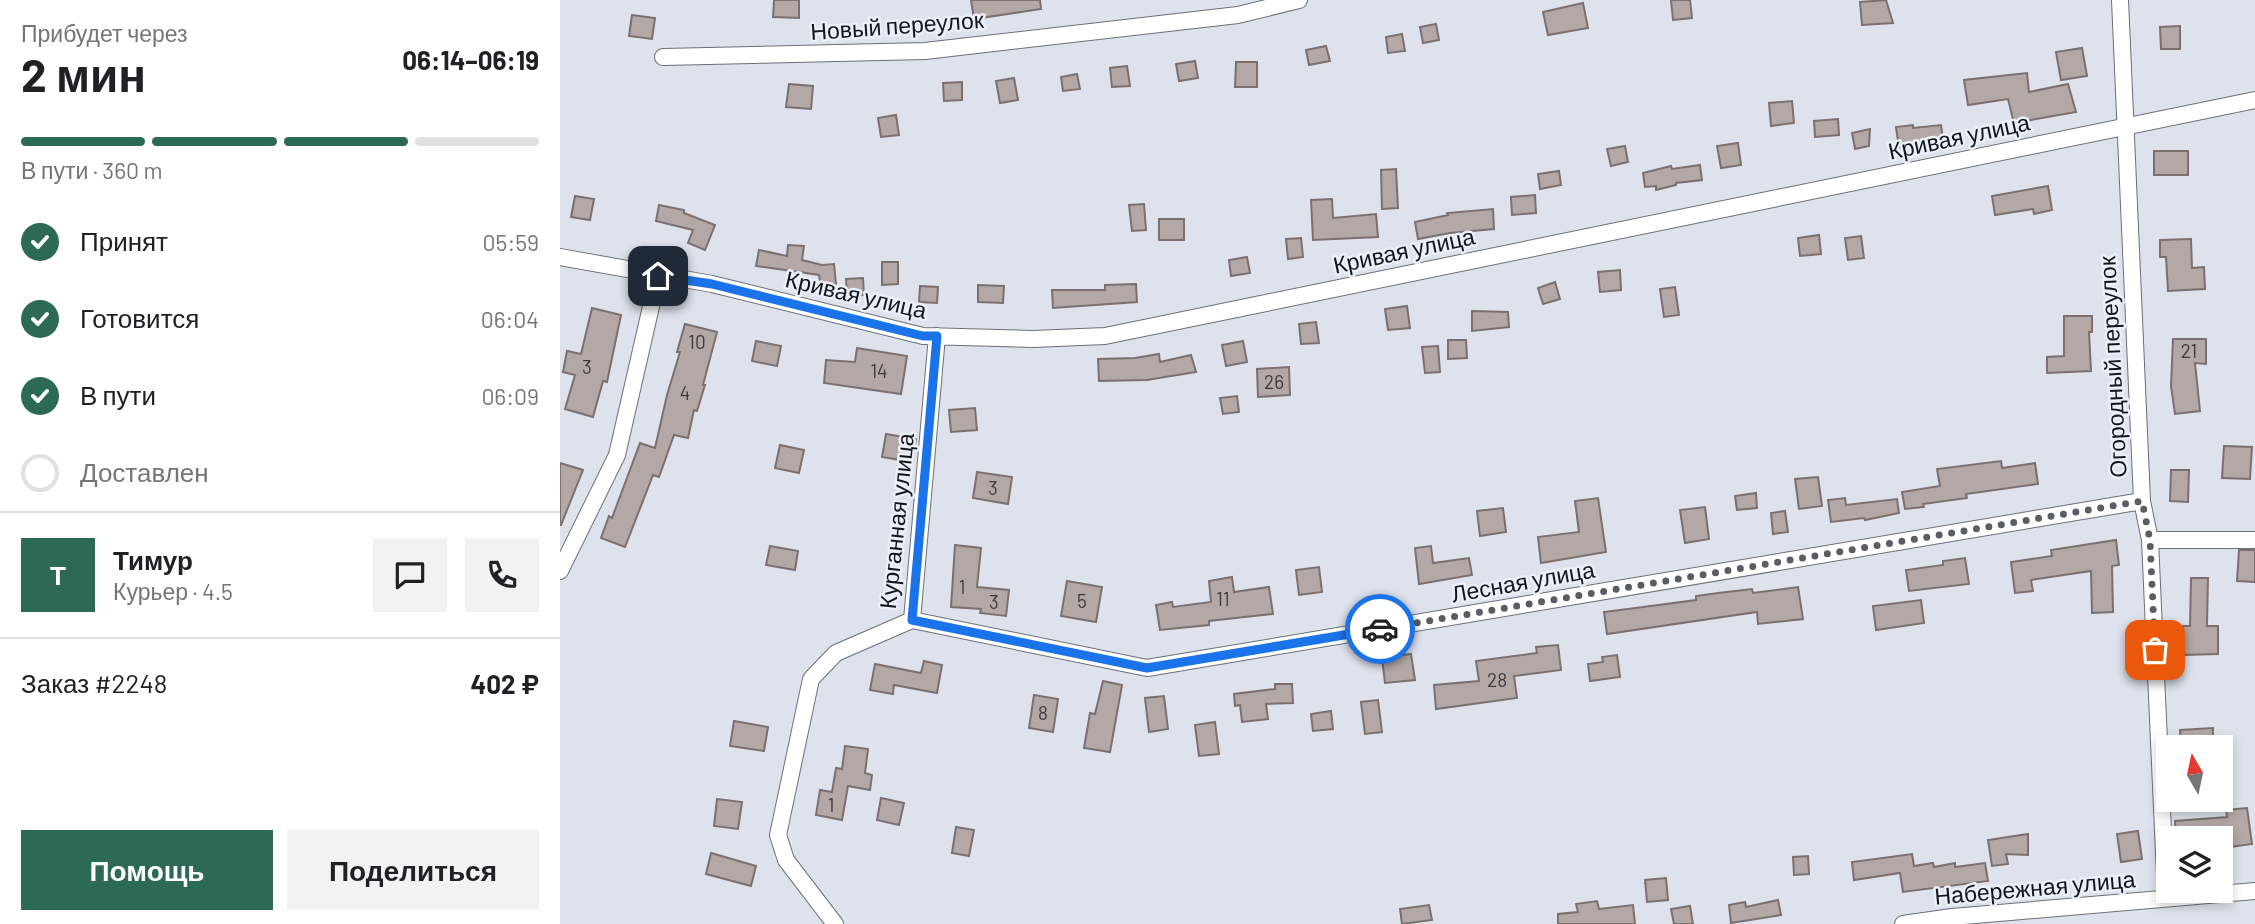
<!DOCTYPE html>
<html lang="ru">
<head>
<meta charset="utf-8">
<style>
  body { margin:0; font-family:Barlow,sans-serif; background:#f2f2f2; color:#202124; height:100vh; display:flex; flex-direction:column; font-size:26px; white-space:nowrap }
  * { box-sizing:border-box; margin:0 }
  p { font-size:23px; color:#757577 }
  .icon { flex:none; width:38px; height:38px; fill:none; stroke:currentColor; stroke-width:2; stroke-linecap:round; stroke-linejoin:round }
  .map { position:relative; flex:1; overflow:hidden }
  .sheet { display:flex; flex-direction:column; background:#fff; width:560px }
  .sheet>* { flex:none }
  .needle { width:46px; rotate:351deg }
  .buttons { position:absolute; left:1596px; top:735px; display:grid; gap:14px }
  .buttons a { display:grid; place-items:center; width:77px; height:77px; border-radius:0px; background:#fff; box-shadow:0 4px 10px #0003; font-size:35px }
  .pin { position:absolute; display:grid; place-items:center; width:60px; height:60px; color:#fff; margin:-30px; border-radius:14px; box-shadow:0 4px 10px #0006 }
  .courier { position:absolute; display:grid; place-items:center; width:70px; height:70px; margin:-35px; border:5px solid #1a73e8; border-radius:50%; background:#fff; color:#222; box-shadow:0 2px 9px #0007 }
  .head em { font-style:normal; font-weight:700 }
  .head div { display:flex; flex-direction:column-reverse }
  .head { display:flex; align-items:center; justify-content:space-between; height:119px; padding:0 21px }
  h1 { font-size:46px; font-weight:700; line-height:52px }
  .bar { display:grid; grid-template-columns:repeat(4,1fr); gap:10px 7px; align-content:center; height:84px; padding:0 21px }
  .bar i { height:9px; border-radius:5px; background:#e0e0e0 }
  .bar .current { background:#2c6a56 }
  .bar p { grid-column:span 4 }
  .line { display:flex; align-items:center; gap:18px; padding:0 21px; border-top:2px solid #e0e0e0 }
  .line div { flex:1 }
  .round { display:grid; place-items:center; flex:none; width:74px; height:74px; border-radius:0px; background:#f2f2f2 }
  ol { padding:0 21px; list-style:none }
  li { display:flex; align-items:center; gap:21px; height:77px }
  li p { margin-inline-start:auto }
  li .icon { padding:7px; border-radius:50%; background:#2c6a56; color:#fff; stroke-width:4 }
  li:last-child { color:#757577 }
  li i { width:38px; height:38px; border:4px solid #e0e0e0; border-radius:50% }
  .button { display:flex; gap:14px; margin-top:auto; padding:14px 21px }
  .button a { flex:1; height:80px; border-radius:0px; background:#2c6a56; color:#fff; font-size:28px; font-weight:700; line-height:80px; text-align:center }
  .button a+a { background:#f2f2f2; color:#202124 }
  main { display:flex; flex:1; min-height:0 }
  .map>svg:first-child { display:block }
  .building { fill:#b4a8a6; stroke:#7b706e; stroke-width:2 }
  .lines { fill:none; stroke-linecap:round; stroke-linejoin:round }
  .minor-casing { stroke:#6c6f78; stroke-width:18 }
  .minor { stroke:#fff; stroke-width:16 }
  .done { stroke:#5b5d64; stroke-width:7; stroke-dasharray:0 12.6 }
  .route { stroke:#1a73e8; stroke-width:9 }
  .labels { text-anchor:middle; stroke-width:5; stroke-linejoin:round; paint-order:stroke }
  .number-label { font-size:19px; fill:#3d3a3d }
  .street-label { font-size:23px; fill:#15161a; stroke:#ebeff9 }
</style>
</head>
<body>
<main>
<section class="sheet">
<div class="head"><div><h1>2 мин</h1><p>Прибудет через</p></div><em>06:14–06:19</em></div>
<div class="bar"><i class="current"></i><i class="current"></i><i class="current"></i><i></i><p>В пути · 360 m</p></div>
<ol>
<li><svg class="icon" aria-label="check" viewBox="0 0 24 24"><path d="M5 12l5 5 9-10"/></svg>Принят<p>05:59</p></li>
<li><svg class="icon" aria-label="check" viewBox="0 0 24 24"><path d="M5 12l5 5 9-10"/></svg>Готовится<p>06:04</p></li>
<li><svg class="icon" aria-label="check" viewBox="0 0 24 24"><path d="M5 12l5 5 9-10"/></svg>В пути<p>06:09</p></li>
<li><i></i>Доставлен</li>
</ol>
<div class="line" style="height:126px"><b class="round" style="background:#2c6a56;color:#fff">Т</b><div><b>Тимур</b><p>Курьер · 4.5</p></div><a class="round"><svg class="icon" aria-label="chat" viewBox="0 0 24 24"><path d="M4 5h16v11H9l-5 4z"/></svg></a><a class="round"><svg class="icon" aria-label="phone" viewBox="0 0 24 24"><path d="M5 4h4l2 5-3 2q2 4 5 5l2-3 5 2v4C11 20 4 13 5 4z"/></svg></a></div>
<div class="line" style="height:91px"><div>Заказ #2248</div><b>402 ₽</b></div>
<div class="button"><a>Помощь</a><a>Поделиться</a></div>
</section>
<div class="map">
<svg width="1695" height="924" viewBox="0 0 1695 924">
  <rect width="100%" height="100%" fill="#dee2ec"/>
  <!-- building -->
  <path class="building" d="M214,0H239V18L213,17Z
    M411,0H480L481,9L414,19Z
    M1111,0H1130L1132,18L1113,20Z
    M1326,0L1333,23L1302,25L1300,2Z
    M1023,3L1028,28L988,35L983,12Z
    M72,15L95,18L92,39L69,36Z
    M876,24L879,40L863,43L860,27Z
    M1620,26V49H1601L1600,27Z
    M842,34L845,51L828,53L826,37Z
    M766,46L770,61L749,65L746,50Z
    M1522,48L1527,76L1501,80L1496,52Z
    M635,61L638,78L619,81L616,64Z
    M676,62H697V87H675Z
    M567,66L570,86L552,87L550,68Z
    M1467,73L1469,92L1508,84L1516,112L1454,123L1448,99L1408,105L1404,80Z
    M517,74L520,89L503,91L501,77Z
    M454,78L458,100L440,103L436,81Z
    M402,82V100L384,101L383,83Z
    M229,84L253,86L251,109L226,107Z
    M1232,101L1234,123L1211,126L1209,103Z
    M336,115L339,135L321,137L318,118Z
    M1278,119L1279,135L1255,137L1254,121Z
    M1353,125V128L1381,125L1383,140L1355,143L1356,146L1339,148L1336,127Z
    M1310,129L1309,146L1295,149L1292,133Z
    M1178,143L1181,165L1161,168L1157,146Z
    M1065,146L1068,162L1051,166L1047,149Z
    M1594,151H1628V175H1594Z
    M1140,165L1142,180L1116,183V185L1096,190V186L1085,187L1083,173L1111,166L1112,169Z
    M836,169L838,208L822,209L821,170Z
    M999,171L1001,185L980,189L978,174Z
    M1488,186L1492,210L1474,214L1473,209L1435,215L1432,196Z
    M975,195L976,213L952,215L951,197Z
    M15,196L34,199L30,220L11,217Z
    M772,199L773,218L816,214L818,237L753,240L751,200Z
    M584,204L586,230L572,231L569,205Z
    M99,205L124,210V213L155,225L145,250L128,243L133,230L96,221Z
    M933,209L934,229L890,233L858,239L855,222L888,215L887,213Z
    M599,219H624V240H599Z
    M1259,235L1261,254L1240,256L1238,238Z
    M1301,236L1304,258L1288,260L1285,238Z
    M741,238L743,257L728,259L726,239Z
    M1631,239L1632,268L1644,267L1645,289L1608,291L1606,257H1600V240Z
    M228,245L244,246L242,260L262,265L274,264L276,284L261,286L259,275L196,266L199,250L227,256Z
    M687,257L690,273L671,276L669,260Z
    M322,262H338V284L322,285Z
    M1060,270L1061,290L1040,292L1038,272Z
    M303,278L304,295L287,296L286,279Z
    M995,282L1000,299L983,304L978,288Z
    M576,284L577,302L493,308L492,290H545V285Z
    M418,285L444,286L443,303L418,302Z
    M360,286L378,287L377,303L359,302Z
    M1115,287L1119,315L1104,317L1100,289Z
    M847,306L850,328L828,330L825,309Z
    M32,308L61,315L47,382L43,381L33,417L5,409L15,375L3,372L7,351L21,354Z
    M912,311L948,312L949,327L912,331Z
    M1504,316H1532V332H1529L1531,371L1487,373V357L1504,356Z
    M756,322L759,343L741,344L739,324Z
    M125,324L157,332L143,385H145L137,411L134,410L128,438L114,435L99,477L93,475L65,547L41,538L49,516L52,518L80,443L95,448L107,395L120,352H117Z
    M1613,339H1646V364L1635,363L1640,411L1615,414L1611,386Z
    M888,340H906L907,358L888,359Z
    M196,341L221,346L217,366L192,361Z
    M683,341L687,362L666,366L662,345Z
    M878,346L880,372L865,373L862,347Z
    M297,348L347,356L341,394L264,383L266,360L295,362Z
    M599,354L600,362L631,355L636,372L587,380L539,381L538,359L575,358Z
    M729,367L730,395L698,397L697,369Z
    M677,396L679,412L663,414L660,398Z
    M415,408L417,430L391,432L389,410Z
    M326,434L356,439L352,462L322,457Z
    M220,445L244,450L239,473L215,468Z
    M1664,446L1692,447L1690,479L1662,478Z
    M1441,461L1442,468L1475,463L1478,484L1406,494L1407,498L1363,504L1364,507L1345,509L1342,492L1380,486L1377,469Z
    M0,463L23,470L1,525H0Z
    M1611,470H1629L1628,502L1610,501Z
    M417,472L452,477L448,504L413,498Z
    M1258,477L1262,506L1239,509L1235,479Z
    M1196,493L1197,508L1177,510L1175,496Z
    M1038,498L1046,552L981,563L978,537L1019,532L1015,501Z
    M1285,498L1286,505L1337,499L1339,513L1305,520L1304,518L1271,522L1268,500Z
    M1145,507L1149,539L1125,543L1120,510Z
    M943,508L946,532L920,536L917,511Z
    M1225,511L1228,532L1213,534L1211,513Z
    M1556,540L1559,565L1552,566L1553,612L1532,613L1531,571L1471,580L1473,591L1455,593L1451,562L1492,556L1491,550Z
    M395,545L421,548L417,587L449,590L446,616L420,613L421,609L391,607Z
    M210,546L238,551L235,570L206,565Z
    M871,546L873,563L909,558L912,575L859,584L855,548Z
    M1679,550H1695V582L1677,581Z
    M1405,558L1409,584L1349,591L1346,570L1383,565V561Z
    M759,567L762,592L739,595L736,570Z
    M672,577L674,592L709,587L713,614L649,621V625L600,630L596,605L612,602L613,607L651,602L649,581Z
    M1631,578H1648L1647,626H1658V654L1623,655V626H1630Z
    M507,581L542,587L536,622L501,616Z
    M1238,587L1243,619L1198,624L1197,612L1047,634L1044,612L1136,600V596L1158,593L1192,589L1193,593Z
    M1361,600L1364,623L1316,630L1313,606Z
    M998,645L1001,670L954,676L957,698L876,709L874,685L919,681L916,661L977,653L976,647Z
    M851,654L855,680L825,683L822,658Z
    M1057,655L1060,677L1030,681L1028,664L1043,662L1042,657Z
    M364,661L382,665L377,693L334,685L333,694L310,690L315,664L361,673Z
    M543,681L562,685L550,752L524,748L530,713L535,714Z
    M715,684H732L733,703L706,704L708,719L682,722L680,705L675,706L674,694L715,689Z
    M474,695L498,699L493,732L469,728Z
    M604,696L608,729L589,732L585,698Z
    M818,700L822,732L805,734L801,702Z
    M771,711L773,729L753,731L751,714Z
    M174,721L208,727L204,751L170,746Z
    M655,722L659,754L639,756L635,725Z
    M1653,728V747H1621L1620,730Z
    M285,746L308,749L305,773L312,775L310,790L288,786L282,820L256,815L260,790L272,792L276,768L282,769Z
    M321,798L344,803L339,825L317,820Z
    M157,799L182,802L178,829L154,826Z
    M1687,808L1692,844L1670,847L1669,838H1616L1615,821L1667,817L1666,810Z
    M396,827L414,830L409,856L392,853Z
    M1578,831L1582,859L1561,862L1557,834Z
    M1468,834V855L1446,854L1448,864L1432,866L1428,840Z
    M151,853L196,866L191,886L146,874Z
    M1352,854L1354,866L1373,863L1374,867L1395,863V867L1425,863L1428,881L1343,892L1340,873L1294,880L1292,862Z
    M1248,856L1249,874L1234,875L1233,857Z
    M1106,878L1108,900L1087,902L1085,880Z
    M1218,900L1221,915L1171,923L1169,905L1185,902L1186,907Z
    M1037,901L1039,909L1073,905L1075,924H998V914L1018,912L1016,904Z
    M869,905L872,920L842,924L840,909Z
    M1130,906L1133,924H1114L1111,909Z"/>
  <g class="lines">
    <defs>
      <path id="minor" d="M1560,0L1582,501L1590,540L1606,898
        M103,57L365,51L678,15L739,0
        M0,257L152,284L363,336L473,339L545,336L1695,100
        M1590,540H1695
        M0,571L57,455L98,276
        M352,620L587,668L1582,501
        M275,924L226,860L218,835L251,679L276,653L352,620L377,336
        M1343,924L1392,917L1695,891"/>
    </defs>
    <!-- minor casing -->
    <use href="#minor" class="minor-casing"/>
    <!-- minor -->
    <use href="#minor" class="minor"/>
  </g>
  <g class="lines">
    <!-- done -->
    <path class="done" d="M820,629L1582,501L1590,540L1595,650"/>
    <!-- route -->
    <path class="route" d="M98,276L152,284L363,336H377L352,620L587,668L820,629"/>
  </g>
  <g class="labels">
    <!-- number labels -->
    <g class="number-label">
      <text x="137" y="349">10</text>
      <text x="1629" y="358">21</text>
      <text x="27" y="374">3</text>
      <text x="319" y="378">14</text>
      <text x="714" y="389">26</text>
      <text x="125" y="400">4</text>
      <text x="433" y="495">3</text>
      <text x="402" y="594">1</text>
      <text x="663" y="606">11</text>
      <text x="522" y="608">5</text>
      <text x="434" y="609">3</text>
      <text x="937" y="687">28</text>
      <text x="483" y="720">8</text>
      <text x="271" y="812">1</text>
    </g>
    <!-- street labels -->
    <g class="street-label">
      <text transform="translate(337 26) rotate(-4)" y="8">Новый переулок</text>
      <text transform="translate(1399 137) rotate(-12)" y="8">Кривая улица</text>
      <text transform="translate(844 251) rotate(-12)" y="8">Кривая улица</text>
      <text transform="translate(296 295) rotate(13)" y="8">Кривая улица</text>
      <text transform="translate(1553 367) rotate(-93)" y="8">Огородный переулок</text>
      <text transform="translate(337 521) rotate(-84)" y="8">Курганная улица</text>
      <text transform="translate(963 582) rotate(-10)" y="8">Лесная улица</text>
      <text transform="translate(1475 888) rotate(-5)" y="8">Набережная улица</text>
    </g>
  </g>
</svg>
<div class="buttons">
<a><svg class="needle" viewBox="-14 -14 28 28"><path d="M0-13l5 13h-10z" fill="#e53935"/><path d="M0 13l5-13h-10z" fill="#757577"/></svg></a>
<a><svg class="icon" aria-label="layers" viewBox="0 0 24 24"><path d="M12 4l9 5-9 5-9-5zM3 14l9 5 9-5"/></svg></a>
</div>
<div class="pin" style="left:1595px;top:650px;background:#ea580c"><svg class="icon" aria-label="bag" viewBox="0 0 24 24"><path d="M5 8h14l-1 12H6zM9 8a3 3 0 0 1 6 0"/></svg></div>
<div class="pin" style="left:98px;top:276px;background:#1f2937"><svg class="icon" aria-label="home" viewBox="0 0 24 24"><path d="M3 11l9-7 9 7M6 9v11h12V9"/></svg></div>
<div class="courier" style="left:820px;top:629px"><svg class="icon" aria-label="car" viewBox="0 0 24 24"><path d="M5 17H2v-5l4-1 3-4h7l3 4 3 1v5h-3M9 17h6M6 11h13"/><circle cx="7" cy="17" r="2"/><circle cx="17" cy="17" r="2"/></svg></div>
</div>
</main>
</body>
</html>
